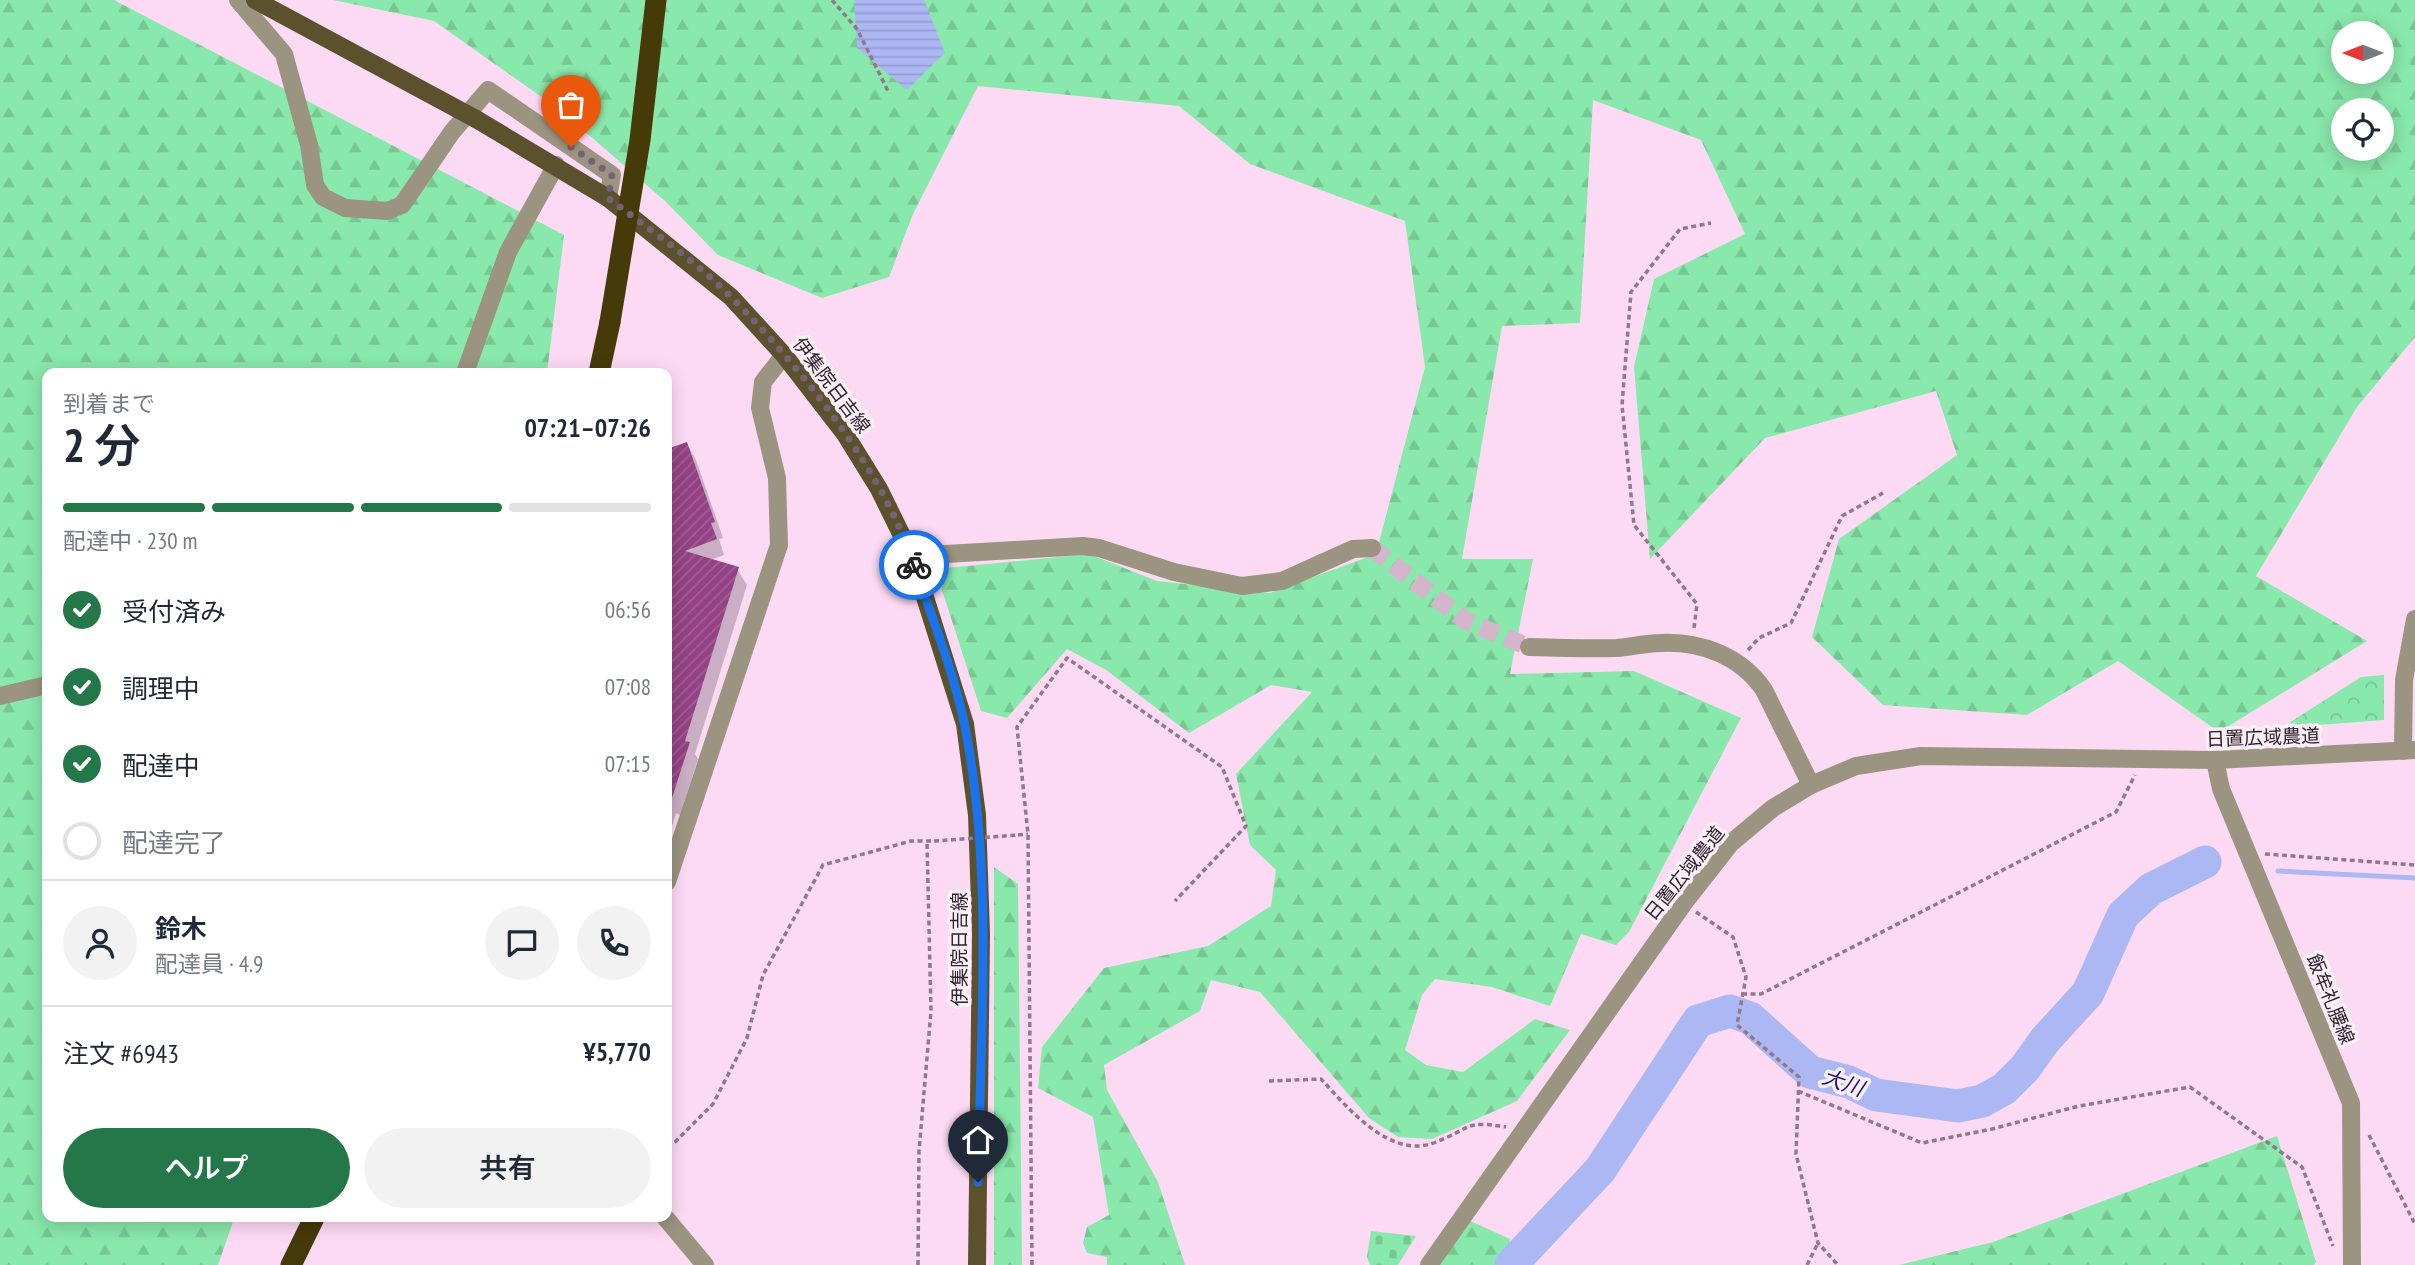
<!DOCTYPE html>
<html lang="ja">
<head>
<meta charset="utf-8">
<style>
  body { margin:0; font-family:"PT Sans Narrow","Noto Sans JP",sans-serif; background:#f2f2f3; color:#1f2937; height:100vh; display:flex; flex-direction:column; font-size:26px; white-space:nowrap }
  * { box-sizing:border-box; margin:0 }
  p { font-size:23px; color:#747a83 }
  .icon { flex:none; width:38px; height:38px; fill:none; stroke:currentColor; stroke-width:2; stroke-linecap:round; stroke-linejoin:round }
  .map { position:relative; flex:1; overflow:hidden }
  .side { position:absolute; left:42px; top:368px; width:630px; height:854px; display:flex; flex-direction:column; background:#fff; border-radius:14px; box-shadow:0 4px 18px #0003 }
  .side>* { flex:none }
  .needle { width:46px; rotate:270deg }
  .controls { position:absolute; left:2331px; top:21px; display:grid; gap:14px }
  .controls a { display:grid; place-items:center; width:63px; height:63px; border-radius:50%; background:#fff; box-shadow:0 4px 18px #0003; font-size:35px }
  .pin { position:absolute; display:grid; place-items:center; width:60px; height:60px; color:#fff; margin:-72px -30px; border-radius:50% 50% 50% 0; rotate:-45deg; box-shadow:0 0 7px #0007 }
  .pin .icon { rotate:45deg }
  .courier { position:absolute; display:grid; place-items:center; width:70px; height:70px; margin:-35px; border:5px solid #1a73e8; border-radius:50%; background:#fff; color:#222; box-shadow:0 2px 9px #0007 }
  .summary em { font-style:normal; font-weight:600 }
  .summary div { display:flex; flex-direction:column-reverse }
  .summary { display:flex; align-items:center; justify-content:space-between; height:119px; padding:0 21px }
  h1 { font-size:46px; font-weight:600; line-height:52px }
  .bar { display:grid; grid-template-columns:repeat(4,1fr); gap:10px 7px; align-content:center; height:84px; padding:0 21px }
  .bar i { height:9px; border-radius:5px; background:#e0e1e3 }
  .bar .on { background:#247749 }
  .bar p { grid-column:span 4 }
  .line { display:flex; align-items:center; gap:18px; padding:0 21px; border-top:2px solid #e0e1e3 }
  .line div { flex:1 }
  .round { display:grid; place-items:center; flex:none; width:74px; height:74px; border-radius:37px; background:#f2f2f3 }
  ol { padding:0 21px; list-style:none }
  li { display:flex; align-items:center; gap:21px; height:77px }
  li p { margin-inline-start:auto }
  li .icon { padding:7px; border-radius:50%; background:#247749; color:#fff; stroke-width:4 }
  li:last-child { color:#747a83 }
  li i { width:38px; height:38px; border:4px solid #e0e1e3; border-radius:50% }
  .primary-button { display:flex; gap:14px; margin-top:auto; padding:14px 21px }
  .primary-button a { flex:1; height:80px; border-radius:42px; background:#247749; color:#fff; font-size:28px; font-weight:600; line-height:80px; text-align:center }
  .primary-button a+a { background:#f2f2f3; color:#1f2937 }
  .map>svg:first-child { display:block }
  .forest { fill:url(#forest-firs); fill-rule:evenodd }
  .cemetery { fill:url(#cemetery-stones) }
  .park { fill:url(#park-crowns) }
  .water { fill:url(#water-rules) }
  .shadow { fill:#0003 }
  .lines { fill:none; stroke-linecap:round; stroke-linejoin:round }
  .stream { stroke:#acb8f3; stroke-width:5 }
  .river { stroke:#acb8f3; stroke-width:33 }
  .building { fill:url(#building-hatch) }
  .minor-tunnel { stroke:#d4b5cc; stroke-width:18; stroke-dasharray:18 9; stroke-linecap:butt }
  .path { stroke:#91788b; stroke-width:3.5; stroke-dasharray:5 3.5; stroke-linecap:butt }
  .minor { stroke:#9a9480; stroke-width:18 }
  .major { stroke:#5b522d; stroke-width:18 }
  .highway { stroke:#463a09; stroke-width:21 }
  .path-bridge { stroke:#91788b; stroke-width:3.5; stroke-dasharray:5 3.5; stroke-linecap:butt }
  .major-bridge { stroke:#5b522d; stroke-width:18 }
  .highway-bridge { stroke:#463a09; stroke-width:21 }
  .done { stroke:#786173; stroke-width:7; stroke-dasharray:0 12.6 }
  .route { stroke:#1a73e8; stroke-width:9 }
  .labels { text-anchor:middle; stroke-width:7; stroke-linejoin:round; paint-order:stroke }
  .street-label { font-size:19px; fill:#31202d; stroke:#f9f0f7 }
  .water-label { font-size:21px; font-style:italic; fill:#1d097d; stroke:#f9f0f7 }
</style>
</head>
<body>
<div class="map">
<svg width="2415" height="1265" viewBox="0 0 2415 1265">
  <defs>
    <pattern id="forest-firs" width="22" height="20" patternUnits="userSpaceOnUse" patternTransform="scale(1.75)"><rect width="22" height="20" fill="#89e8ab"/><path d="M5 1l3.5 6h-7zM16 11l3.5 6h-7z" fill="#77c793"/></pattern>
    <pattern id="cemetery-stones" width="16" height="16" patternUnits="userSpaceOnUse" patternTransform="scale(1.75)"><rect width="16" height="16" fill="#89e8ab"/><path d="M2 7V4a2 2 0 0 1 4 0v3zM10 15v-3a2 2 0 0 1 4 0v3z" fill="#77c793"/></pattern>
    <pattern id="park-crowns" width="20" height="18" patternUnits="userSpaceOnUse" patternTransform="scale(1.75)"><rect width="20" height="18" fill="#89e8ab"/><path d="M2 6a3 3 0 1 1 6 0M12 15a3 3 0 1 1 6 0" fill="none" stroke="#77c793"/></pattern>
    <pattern id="water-rules" width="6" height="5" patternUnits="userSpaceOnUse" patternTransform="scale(1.75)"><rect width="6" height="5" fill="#acb8f3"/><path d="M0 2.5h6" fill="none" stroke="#949ed1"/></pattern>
    <pattern id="building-hatch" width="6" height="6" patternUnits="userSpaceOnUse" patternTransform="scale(1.75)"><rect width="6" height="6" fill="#944185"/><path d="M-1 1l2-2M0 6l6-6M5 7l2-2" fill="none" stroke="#9f6094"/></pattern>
  </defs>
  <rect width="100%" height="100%" fill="#fddaf4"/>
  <!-- forest -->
  <path class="forest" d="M0,0H114L564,235L547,373H47V1216H235L218,1265H0Z
    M333,0H2415V337L2357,407L2256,576L2367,641L2219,732L2118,661L2027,715L1883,705L1812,637L1839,539L1957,455L1936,391L1765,438L1650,559L1634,367L1654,279L1745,234L1701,140L1593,100L1580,323L1502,326L1462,559H1533L1510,674L1634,671L1741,718L1629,932L1616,945L1581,934L1550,1006L1492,987L1435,979L1422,995L1405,1050L1426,1065L1463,1072L1535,1019L1570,1030L1517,1101L1432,1139L1398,1137L1369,1118L1260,992L1211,980L1200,1011L1104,1065L1107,1090L1158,1182L1185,1265H1107V1257L1087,1253L1083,1243L1087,1227L1109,1215L1093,1117L1038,1088L1042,1047L1104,968L1208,946L1271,906L1276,870L1250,845L1236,774L1312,692L1271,685L1189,733L1106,670L1067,649L1007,718L981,711L941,587L946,568L1089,554L1157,581L1270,593L1376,554L1425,367L1405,221L1250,164L1179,106L978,86L913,214L889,277L822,298L718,255L665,201L560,110L434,21ZM2343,33H2382V72H2343ZM2343,110H2382V149H2343Z
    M994,867L1018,884L1022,1265H994Z
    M2277,1136L2316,1262L2314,1265H1899L1993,1242Z
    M1466,1219L1510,1239L1509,1251L1499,1265H1429Z"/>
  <!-- cemetery -->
  <path class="cemetery" d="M1371,1231L1416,1236L1398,1265H1370L1367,1257Z"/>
  <!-- park -->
  <path class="park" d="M2384,675V720L2281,728L2361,677Z"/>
  <!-- water -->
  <path class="water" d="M854,0H924L945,53L907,90L857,48Z"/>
  <!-- shadow -->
  <path class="shadow" d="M687,444L696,460L723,538L719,539L724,555L711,560L737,569L747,585L695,754L698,759L680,815L676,813L667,843V547L670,548L667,540V451Z"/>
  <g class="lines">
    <!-- stream -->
    <path class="stream" d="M2278,871L2415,878"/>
    <!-- river -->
    <path class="river" d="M1511,1265L1600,1170L1698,1021L1730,1011L1750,1018L1810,1072L1849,1082L1876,1095L1958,1106L1982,1101L2004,1089L2025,1068L2045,1040L2088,993L2123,915L2151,889L2205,862"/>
  </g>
  <!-- building -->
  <path class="building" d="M687,442L715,522L711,523L717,539L685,551L739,567L685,741L690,742L670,804H667V449Z"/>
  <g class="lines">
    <!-- minor-tunnel -->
    <path class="minor-tunnel" d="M1372,548L1466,621L1529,647"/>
    <!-- path -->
    <path class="path" d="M832,0L857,29L888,91
      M1694,628L1697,604L1634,525L1622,405L1631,292L1680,229L1711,223
      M1748,650L1759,638L1791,623L1842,516L1883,493
      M1018,835L1028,834
      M2265,854L2415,865
      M1696,912L1733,937L1746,977L1737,1025L1799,1077L1796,1154L1818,1243L1838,1265
      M1742,994H1761L2116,812L2135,775
      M1269,1081L1321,1079C1348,1108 1391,1161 1436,1142C1472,1128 1464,1120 1506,1127
      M1798,1091L1922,1143L1992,1129L2079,1106L2190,1087L2302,1167L2333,1246
      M2369,1135L2415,1224
      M667,1146L675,1142L713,1104L747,1038L763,975L823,865L911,841H934
      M918,1265L919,1151L931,1011L927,842
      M1032,1265L1028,834L1017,727L1067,658L1222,767L1246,826L1175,901
      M1807,1265L1818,1243"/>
    <!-- minor -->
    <path class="minor" d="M238,0L284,54L309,145L315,185L323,197L345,208L387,211L402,205L452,132L488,90L612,175L608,198
      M465,373L508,252L556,165
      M912,556L1083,546L1099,548L1174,572L1242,586L1282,581L1353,549L1372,548
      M1529,647C1559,648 1588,649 1617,648C1631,647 1646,643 1660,643C1701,641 1741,656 1764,690L1811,785
      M0,696L47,685
      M2403,751L2404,680L2415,619
      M2215,760L2221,789L2351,1103L2352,1265
      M667,882L779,545L777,478L760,408L763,382L784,355
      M664,1216L705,1265
      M1429,1265L1684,903L1731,843L1773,808L1811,785L1856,766L1921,756L2215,760L2415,750"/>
    <!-- major -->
    <path class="major" d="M476,119L608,198L731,297L784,355L845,434L879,489L912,556L965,724L977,815L981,934L977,1265"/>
    <!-- highway -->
    <path class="highway" d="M599,373L610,322
      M291,1265L315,1216"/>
    <!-- path-bridge -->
    <path class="path-bridge" d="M934,841L1018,835"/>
    <!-- major-bridge -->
    <path class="major-bridge" d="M255,0L476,119"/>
    <!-- highway-bridge -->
    <path class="highway-bridge" d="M610,322L640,140L656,0"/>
  </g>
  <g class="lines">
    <!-- done -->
    <path class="done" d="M571,147L612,175L608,198C650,230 695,260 732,298C801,367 884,472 914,565"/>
    <!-- route -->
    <path class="route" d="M914,565C932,618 954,672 965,727C994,875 980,1032 978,1182"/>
  </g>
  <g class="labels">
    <!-- street labels -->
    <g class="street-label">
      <text transform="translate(832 385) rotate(53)" y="7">伊集院日吉線</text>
      <text transform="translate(2263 737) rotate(-2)" y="7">日置広域農道</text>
      <text transform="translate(1684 873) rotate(-51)" y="7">日置広域農道</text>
      <text transform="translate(959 949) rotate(-90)" y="7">伊集院日吉線</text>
      <text transform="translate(2331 999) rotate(68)" y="7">飯牟礼腰線</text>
    </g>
    <!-- water labels -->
    <g class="water-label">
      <text transform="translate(1843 1083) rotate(19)" y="7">大川</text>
    </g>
  </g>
</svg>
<div class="controls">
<a><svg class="needle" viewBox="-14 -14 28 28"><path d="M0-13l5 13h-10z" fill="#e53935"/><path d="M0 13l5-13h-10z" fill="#747a83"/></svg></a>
<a><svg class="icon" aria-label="locate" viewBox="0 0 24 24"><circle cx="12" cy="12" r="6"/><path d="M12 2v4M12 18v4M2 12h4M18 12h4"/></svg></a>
</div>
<div class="pin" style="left:571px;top:147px;background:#ea580c"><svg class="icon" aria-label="bag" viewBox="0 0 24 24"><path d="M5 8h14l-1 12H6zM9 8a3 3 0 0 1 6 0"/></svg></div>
<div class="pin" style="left:978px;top:1182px;background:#1f2937"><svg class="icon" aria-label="home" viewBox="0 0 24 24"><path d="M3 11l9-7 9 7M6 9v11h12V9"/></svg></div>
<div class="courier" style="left:914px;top:565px"><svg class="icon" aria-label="bike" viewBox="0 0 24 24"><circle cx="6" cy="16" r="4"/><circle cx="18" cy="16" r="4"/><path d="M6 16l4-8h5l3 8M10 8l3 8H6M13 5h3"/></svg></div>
<section class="side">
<div class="summary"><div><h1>2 分</h1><p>到着まで</p></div><em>07:21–07:26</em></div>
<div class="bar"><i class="on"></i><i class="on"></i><i class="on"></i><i></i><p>配達中 · 230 m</p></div>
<ol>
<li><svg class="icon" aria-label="check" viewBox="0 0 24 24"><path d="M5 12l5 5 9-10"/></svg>受付済み<p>06:56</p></li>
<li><svg class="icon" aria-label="check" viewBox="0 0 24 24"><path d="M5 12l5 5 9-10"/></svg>調理中<p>07:08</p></li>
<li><svg class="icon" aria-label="check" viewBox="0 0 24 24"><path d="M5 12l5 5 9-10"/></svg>配達中<p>07:15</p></li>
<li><i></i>配達完了</li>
</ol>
<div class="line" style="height:126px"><a class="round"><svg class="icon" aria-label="person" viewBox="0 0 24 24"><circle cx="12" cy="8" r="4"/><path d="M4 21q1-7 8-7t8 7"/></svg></a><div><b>鈴木</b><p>配達員 · 4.9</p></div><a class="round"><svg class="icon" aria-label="chat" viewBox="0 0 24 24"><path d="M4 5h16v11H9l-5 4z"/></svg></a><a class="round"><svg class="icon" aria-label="phone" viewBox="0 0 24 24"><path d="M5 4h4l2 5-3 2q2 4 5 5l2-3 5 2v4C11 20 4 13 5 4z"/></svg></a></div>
<div class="line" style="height:91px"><div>注文 #6943</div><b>¥5,770</b></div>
<div class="primary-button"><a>ヘルプ</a><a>共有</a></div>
</section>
</div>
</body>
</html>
